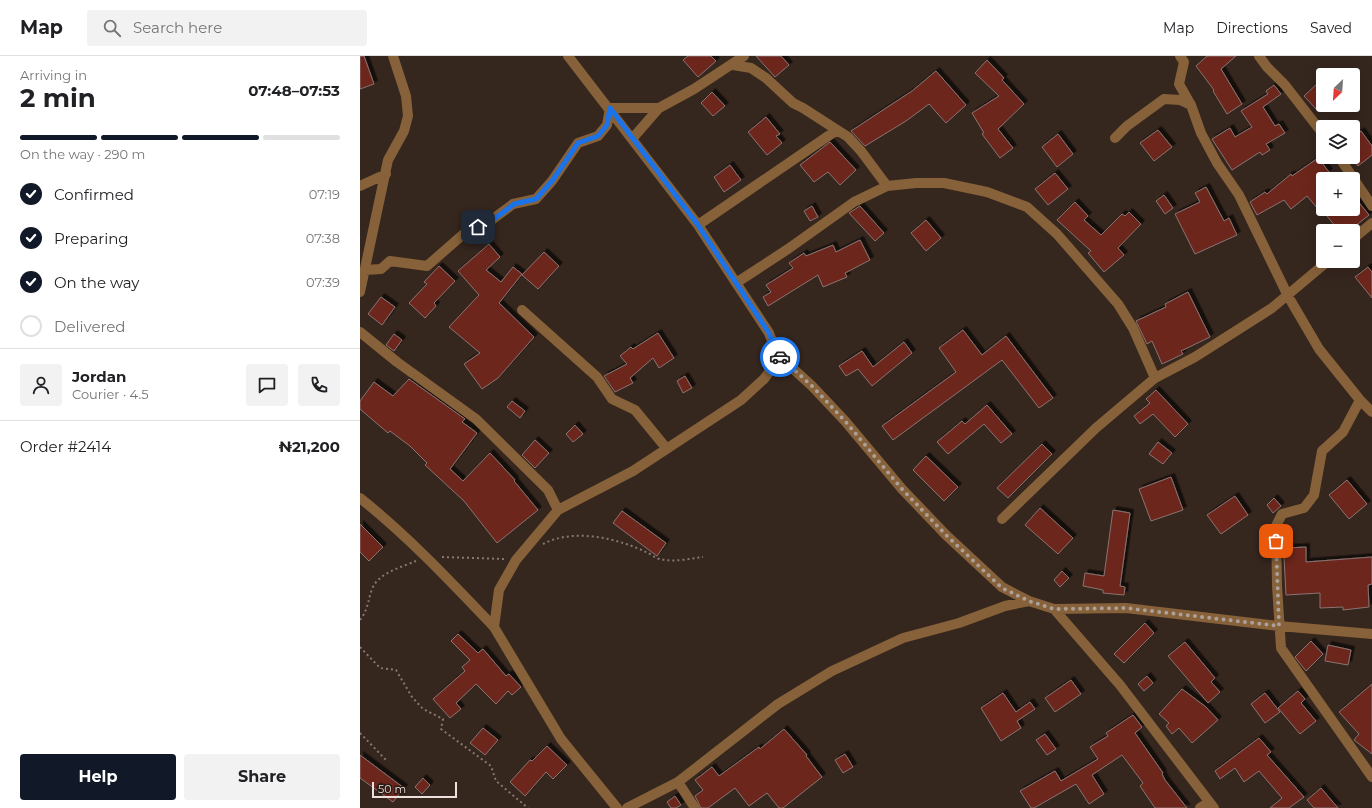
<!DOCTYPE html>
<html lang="en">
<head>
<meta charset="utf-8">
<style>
  body { margin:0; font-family:Montserrat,sans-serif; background:#f2f2f2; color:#202124; height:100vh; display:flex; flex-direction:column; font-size:15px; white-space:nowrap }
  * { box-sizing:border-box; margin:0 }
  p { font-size:13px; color:#757577 }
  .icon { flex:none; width:22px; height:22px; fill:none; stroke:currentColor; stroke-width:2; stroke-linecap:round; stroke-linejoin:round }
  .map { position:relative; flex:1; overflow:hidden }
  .drawer { display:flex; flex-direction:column; background:#fff; width:360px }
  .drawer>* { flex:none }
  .needle { width:26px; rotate:205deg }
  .buttons { position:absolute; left:956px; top:12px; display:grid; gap:8px }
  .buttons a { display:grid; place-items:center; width:44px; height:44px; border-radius:4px; background:#fff; box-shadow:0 4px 16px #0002; font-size:20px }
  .scale { position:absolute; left:12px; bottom:10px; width:85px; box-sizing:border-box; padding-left:4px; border:2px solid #ece1dc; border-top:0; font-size:11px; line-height:14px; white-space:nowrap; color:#ece1dc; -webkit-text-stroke:3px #2b1c15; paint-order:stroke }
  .pin { position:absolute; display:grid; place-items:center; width:34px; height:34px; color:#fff; margin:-17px; border-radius:8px; box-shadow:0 2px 6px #0006 }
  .courier { position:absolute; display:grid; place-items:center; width:40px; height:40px; margin:-20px; border:3px solid #1a73e8; border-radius:50%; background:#fff; color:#222; box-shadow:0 1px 5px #0007 }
  .head em { font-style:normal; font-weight:700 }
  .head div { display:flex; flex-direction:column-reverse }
  .head { display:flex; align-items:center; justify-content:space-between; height:68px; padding:0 20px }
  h1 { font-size:26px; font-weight:700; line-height:30px }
  .bar { display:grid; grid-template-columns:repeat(4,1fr); gap:6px 4px; align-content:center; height:48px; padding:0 20px }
  .bar i { height:5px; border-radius:3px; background:#e0e0e0 }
  .bar .selected { background:#111827 }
  .bar p { grid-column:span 4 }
  .line { display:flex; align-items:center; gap:10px; padding:0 20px; border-top:1px solid #e0e0e0 }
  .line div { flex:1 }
  .round { display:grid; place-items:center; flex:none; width:42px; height:42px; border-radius:4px; background:#f2f2f2 }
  ol { padding:0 20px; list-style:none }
  li { display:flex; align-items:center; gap:12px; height:44px }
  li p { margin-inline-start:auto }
  li .icon { padding:4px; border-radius:50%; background:#111827; color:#fff; stroke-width:4 }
  li:last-child { color:#757577 }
  li i { width:22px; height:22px; border:2px solid #e0e0e0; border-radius:50% }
  .cta { display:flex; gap:8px; margin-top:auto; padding:8px 20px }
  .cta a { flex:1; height:46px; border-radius:4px; background:#111827; color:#fff; font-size:16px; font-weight:700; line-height:46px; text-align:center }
  .cta a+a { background:#f2f2f2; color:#202124 }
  header { display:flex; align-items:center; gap:24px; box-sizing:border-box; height:56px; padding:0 20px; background:#fff; border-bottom:1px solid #e0e0e0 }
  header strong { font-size:19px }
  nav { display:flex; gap:22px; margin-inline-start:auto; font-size:14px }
  .search { width:280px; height:36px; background:#f2f2f2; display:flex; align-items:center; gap:10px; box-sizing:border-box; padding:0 14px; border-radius:4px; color:#757577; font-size:15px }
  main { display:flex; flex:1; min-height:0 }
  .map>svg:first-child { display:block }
  .building { fill:#6d251e; stroke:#897471; filter:url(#shadow) }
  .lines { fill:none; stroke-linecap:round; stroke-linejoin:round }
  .path { stroke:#867973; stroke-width:2; stroke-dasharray:2 3; stroke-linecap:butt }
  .street { stroke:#866139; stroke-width:10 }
  .done { stroke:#aca09a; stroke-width:4; stroke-dasharray:0 7.2 }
  .route { stroke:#1a73e8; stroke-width:5 }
</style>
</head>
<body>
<header>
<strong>Map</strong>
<div class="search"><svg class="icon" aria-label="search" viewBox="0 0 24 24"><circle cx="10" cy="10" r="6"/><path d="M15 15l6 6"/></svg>Search here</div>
<nav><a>Map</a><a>Directions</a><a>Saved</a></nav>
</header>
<main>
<section class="drawer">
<div class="head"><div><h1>2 min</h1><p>Arriving in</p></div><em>07:48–07:53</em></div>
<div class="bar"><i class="selected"></i><i class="selected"></i><i class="selected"></i><i></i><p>On the way · 290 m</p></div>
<ol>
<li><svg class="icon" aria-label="check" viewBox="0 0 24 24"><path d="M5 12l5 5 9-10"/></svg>Confirmed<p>07:19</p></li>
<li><svg class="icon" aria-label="check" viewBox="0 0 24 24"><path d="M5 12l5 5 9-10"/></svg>Preparing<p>07:38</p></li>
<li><svg class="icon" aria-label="check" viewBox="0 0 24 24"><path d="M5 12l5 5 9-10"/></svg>On the way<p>07:39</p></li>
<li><i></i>Delivered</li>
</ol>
<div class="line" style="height:72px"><a class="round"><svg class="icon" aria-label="person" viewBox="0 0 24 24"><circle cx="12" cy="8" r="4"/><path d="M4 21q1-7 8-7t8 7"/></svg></a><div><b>Jordan</b><p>Courier · 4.5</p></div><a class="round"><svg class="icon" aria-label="chat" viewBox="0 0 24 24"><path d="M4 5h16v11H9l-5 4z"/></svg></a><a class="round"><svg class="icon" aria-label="phone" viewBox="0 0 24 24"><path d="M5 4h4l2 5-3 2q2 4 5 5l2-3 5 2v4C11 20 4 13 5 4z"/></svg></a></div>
<div class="line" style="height:52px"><div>Order #2414</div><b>₦21,200</b></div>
<div class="cta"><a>Help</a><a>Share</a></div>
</section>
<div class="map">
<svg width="1012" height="752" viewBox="0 0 1012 752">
  <defs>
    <filter id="shadow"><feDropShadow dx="3.5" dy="-3.5" stdDeviation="0" flood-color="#0009"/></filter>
  </defs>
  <rect width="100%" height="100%" fill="#35261e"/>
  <!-- building -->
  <path class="building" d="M0,0H4L14,28L0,33Z
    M328,0H351L356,5L338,21L323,4Z
    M396,0H421L429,9L415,21Z
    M847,0H876L861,13L882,48L867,58L853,35L854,34L836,10Z
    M627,4L644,22L642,24L664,48L638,73L653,92L640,102L622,78L624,77L612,57L639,40L615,17Z
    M576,15L606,49L586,67L569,48L546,65L505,90L491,75L552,35Z
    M958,27L963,33V48L957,54L944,40Z
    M914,29L921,38L903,51L915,70L919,68L925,77L906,88L910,94L902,99L900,96L872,114L852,83L870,72L875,81L892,71L881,55L908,38L906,35Z
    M352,36L365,50L353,60L341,47Z
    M406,61L420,78L416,80L422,87L407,99L388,76Z
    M798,74L812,91L794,105L780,87Z
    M1001,75L1012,90V99L998,110L993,104V81Z
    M698,78L713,98L697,111L682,91Z
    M470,86L496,114L480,129L468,116L454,126L440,109Z
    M958,102L969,116L960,123L963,127V153H993V139L1009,159L989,175H979L963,155V159L947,140L931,153L924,144L897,159L890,146L905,136L907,138L931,118L932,120Z
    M370,109L381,124L364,136L354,121Z
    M695,117L708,133L688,149L675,133Z
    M846,131L864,165L869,162L877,179L835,198L815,158L840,146L835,137Z
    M804,139L813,152L805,158L796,145Z
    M715,146L728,160L724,164L741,179L762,158L765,160L769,156L781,168L758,192L764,199L744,216L728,197L731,195L697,164Z
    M452,150L458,161L450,165L444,155Z
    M500,150L524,177L515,185L489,157Z
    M566,164L581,182L566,195L551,177Z
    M500,184L510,204L485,217L487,221L463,231L458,219L408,250L403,241L411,236L406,229L433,212L429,207L444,197L446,200L473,189L476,196Z
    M129,188L140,201L126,214L141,226L153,211L162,218L139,247L174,281L138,322L122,333L104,308L120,297L89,271L119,239L98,215Z
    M184,196L199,210L178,233L162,219Z
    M79,210L95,225L74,247L76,250L65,262L49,247L67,228L64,226Z
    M1008,211L1012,216V242L995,221Z
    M828,236L850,281L821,295L823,298L802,308L792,285L787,288L776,265L806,251L805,248Z
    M21,241L35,251L22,269L8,258Z
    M603,274L622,299L646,280L693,342L679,352L642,304L533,384L522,370L596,316L579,292Z
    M298,277L314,302L299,312L293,302L270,322L273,327L255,336L244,320L267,308L260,300L271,291L273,293Z
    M34,278L42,284L34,295L26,289Z
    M544,286L552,297L512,330L498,313L486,320L479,310L502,295L513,311Z
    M325,320L332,332L323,337L317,325Z
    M49,323L105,363L102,366L117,377L90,413L103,425L130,397L155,424L154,425L178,454L137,487L104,445L65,409L67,407L50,390L30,375L28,377L0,353V345L14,326L33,340Z
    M796,334L828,368L815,381L793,358L780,368L774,360L790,347L786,343Z
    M152,345L165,355L160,362L147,351Z
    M627,349L652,378L641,387L624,368L588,398L577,386L602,365L605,368Z
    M215,369L223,378L213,386L206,378Z
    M175,384L189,397L175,412L162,399Z
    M798,386L812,397L803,408L789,398Z
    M682,388L692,398L648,442L637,432Z
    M566,400L598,431L584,445L553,414Z
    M811,421L823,454L791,465L779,433Z
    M987,424L1007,448L989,463L969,439Z
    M875,440L888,459L861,478L847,459Z
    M914,442L921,450L913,457L907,449Z
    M680,452L713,482L698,498L665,469Z
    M753,454L770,457L760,530L765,531L764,539L743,537V534L723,530L725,517L744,520Z
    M262,455L306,487L297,500L253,467Z
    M0,468L23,491L9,505L0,496Z
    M923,482H926L927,492L946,491V506L1012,501V528L1008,529L1009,551L983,554V551L960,552V537L926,539Z
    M702,515L709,522L700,531L694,524Z
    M785,567L794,577L764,607L754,598Z
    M98,578L118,597L123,593L146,620L149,618L161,631L152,639L148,635L136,648L116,628L96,647L101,653L90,662L73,643L105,615L102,611L110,604L91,585Z
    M951,585L963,598L946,615L935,601Z
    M825,586L855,622L851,626L860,636L848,647L808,600Z
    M968,589L991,594L988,609L965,605Z
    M787,620L793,627L784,635L778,628Z
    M711,624L721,638L695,656L685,642Z
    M1012,628V698L994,684L999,678L979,656Z
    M822,633L846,651L858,664L832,687L819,672L812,678L806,670L809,667L799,658Z
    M938,635L945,643L941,647L956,665L940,678L918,652Z
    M643,637L656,656L670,646L675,653L657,665L661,672L641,685L621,652Z
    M905,637L920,656L905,667L891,648Z
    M773,659L782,671L775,677L803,717L802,718L805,724L827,752H795L780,730L783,727L762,699L732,719L744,738L729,748L716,728L674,752H671L660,735L695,715L701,725L738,703L730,691L748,680L746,677Z
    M123,672L138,684L125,699L110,687Z
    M424,673L447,699L446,700L462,721L423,752H419L407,737L389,750L375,732L348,752H341L335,740L343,734L335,724L352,711L359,720L399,691L400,693Z
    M685,678L696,693L687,699L676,684Z
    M899,682L911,696L907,699L944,741L929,752H910L922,742L899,715L884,726L875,712L860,723L855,715Z
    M187,690L207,709L193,723L186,716L165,740L150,726L170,704L172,705Z
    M485,698L493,711L483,717L475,704Z
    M0,699L44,732L33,746L0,722Z
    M63,722L70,729L62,738L55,731Z
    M961,732L978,752H954L947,744Z
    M315,740L321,749L316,752H311L307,746Z"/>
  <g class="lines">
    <!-- path -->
    <path class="path" d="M183,488C213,472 257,482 286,496C289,497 293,500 296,502C311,507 328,503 343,501
      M82,501L145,503
      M0,564C8,554 8,544 12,533C18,517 42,511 56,505
      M0,591L20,612L36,614L52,641L63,653L83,663L81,673L131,710L136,725L168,752
      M0,677L26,704"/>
    <!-- street -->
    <path class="street" d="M208,0L338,169L409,277L417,298L452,330L485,365L542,433L586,479L642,531L669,545
      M820,0L824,6L819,28L831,49L841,77L857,107L879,139L928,240L959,293L1000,344L1012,356
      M899,0L907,11L925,29L963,78
      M373,9L391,12L406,22L433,47L443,52L488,81L501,95L527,130
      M755,82L767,70L804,43L820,44L831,49
      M272,83L299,52L334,33L384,0
      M979,101L1012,150
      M0,130L26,118
      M338,169L477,74
      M993,183L1012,167
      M5,214L21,213L30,205L67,210L107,175L129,166L153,148L176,143L192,125L218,87L238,80L247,69L250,52H299
      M376,227L428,193L494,146L527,130L556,127H584L627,136L667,151L697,178L758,248L773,272L795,322
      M0,236L28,104L44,75L48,60L46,40L33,0
      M162,254L237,321L252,343L275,354L307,393
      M0,276L37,306L116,363L188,434L198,454
      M1000,344L983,376L962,395L954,439L944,452L922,458L916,470L917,530L921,592L1012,721
      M0,442C49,481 91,526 134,571
      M642,463L736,372L795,322L835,301L912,252L968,205
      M694,553L760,629L854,752
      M318,726L335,752
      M257,752L201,683L134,571L139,534L156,504L198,454L273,415L381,344L404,323L412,312L417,298
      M267,752L318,726L418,648L472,615L543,582L599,567L645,550L669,545L694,553L766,552L919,570L1012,578
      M840,752L849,746"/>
  </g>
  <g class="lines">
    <!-- done -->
    <path class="done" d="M420,301L452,330L485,365L542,433L586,479L642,532L669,545L694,553L766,552L919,570L916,485"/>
    <!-- route -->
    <path class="route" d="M118,171L130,166L154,148L176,143L192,125L218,87L238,80L247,69L250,52L338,169L409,277L417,298L420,301"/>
  </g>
</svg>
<div class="buttons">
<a><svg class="needle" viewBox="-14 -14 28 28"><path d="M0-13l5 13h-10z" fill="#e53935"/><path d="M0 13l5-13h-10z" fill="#757577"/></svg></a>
<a><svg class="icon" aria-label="layers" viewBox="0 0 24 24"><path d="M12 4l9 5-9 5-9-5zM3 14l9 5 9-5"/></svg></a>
<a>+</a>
<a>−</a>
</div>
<div class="scale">50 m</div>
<div class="pin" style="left:916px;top:485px;background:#ea580c"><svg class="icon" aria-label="bag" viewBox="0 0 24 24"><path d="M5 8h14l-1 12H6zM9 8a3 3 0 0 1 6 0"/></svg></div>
<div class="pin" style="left:118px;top:171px;background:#1f2937"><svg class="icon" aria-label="home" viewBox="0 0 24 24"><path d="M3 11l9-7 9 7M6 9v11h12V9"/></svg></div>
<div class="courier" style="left:420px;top:301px"><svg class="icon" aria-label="car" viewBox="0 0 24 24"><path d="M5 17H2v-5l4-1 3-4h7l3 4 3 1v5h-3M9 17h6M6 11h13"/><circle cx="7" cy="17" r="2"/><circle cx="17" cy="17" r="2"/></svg></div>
</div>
</main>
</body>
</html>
